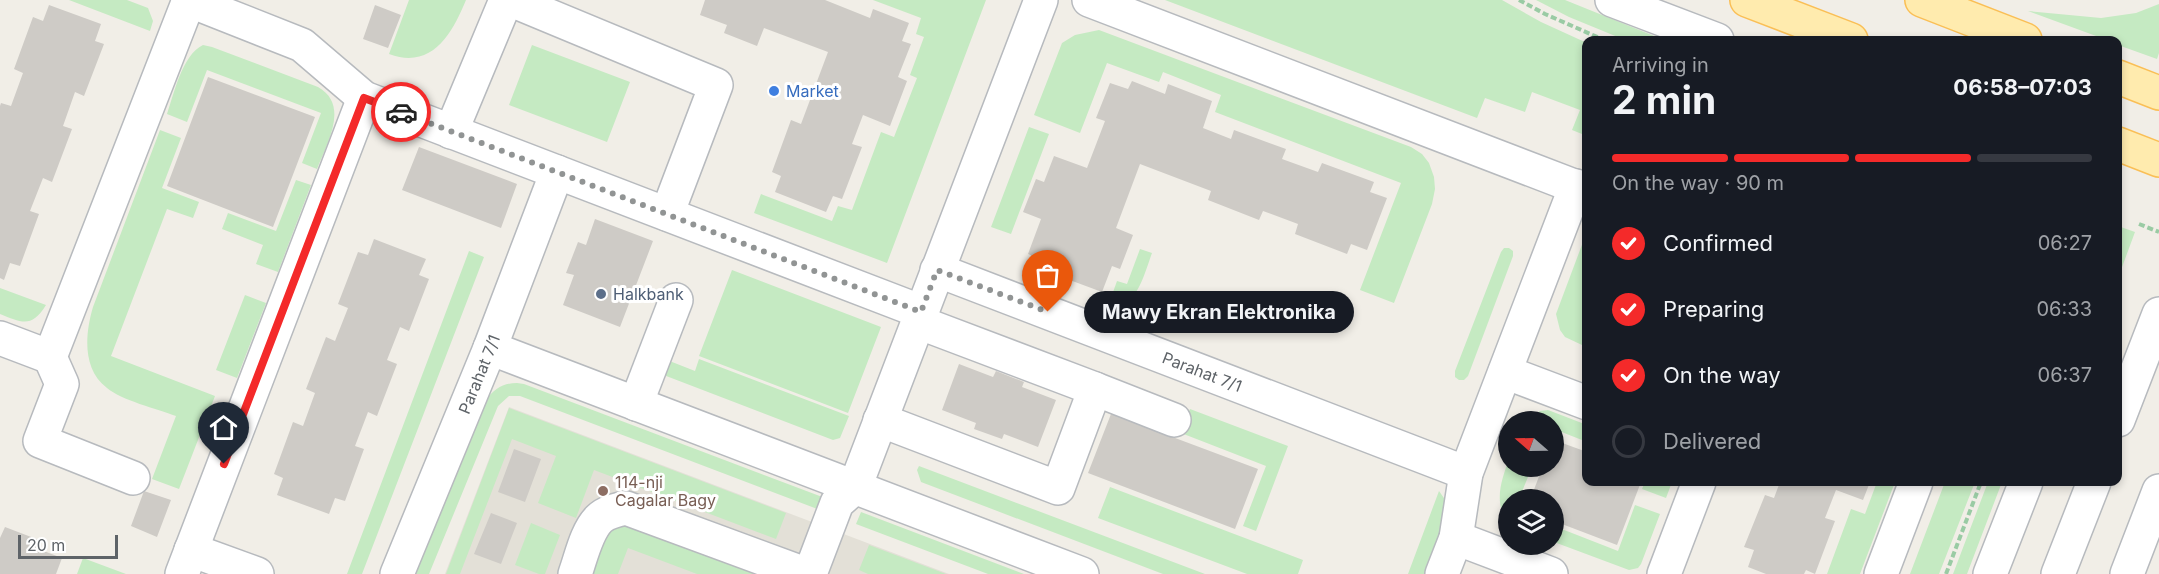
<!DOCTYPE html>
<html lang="en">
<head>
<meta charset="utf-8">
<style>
  body { margin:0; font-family:Inter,sans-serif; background:#20242c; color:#f1f3f6; height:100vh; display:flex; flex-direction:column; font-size:22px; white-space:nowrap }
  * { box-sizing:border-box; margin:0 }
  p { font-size:20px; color:#9ea1a6 }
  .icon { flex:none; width:33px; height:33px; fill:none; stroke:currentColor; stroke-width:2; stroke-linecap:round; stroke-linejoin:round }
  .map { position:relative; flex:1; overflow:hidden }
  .panel { position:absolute; left:1582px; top:36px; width:540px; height:450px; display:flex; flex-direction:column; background:#171b24; border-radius:12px; box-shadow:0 3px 9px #0003 }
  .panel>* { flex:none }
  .needle { width:39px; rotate:290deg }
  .buttons { position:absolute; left:1498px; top:411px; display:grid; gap:12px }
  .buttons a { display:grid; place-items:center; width:66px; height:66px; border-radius:50%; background:#171b24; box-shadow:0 3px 9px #0003; font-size:30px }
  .scale { position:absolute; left:18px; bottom:15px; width:100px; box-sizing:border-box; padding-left:6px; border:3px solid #5e6368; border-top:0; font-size:16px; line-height:21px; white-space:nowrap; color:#5e6368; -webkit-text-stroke:4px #fff; paint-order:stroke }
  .pin { position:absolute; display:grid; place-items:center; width:51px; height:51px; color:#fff; margin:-62px -26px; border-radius:50% 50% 50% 0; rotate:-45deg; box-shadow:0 0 6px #0007 }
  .pin .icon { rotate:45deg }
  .courier { position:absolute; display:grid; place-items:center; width:60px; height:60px; margin:-30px; border:4px solid #f42a2a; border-radius:50%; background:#fff; color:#222; box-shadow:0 2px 8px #0007 }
  .bubble { position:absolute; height:42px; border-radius:21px; background:#171b24; box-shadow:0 3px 9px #0003; font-size:20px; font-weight:700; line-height:42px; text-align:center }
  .summary em { font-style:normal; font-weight:700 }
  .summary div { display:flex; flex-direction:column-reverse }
  .summary { display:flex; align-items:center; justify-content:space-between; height:102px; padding:0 30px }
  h1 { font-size:39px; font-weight:700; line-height:45px }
  .bar { display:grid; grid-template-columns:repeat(4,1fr); gap:9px 6px; align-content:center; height:72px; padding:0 30px }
  .bar i { height:8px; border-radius:4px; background:#363941 }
  .bar .on { background:#f42a2a }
  .bar p { grid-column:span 4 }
  ol { padding:0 30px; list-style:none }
  li { display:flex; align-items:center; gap:18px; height:66px }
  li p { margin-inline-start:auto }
  li .icon { padding:6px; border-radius:50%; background:#f42a2a; color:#fff; stroke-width:4 }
  li:last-child { color:#9ea1a6 }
  li i { width:33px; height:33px; border:3px solid #363941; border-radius:50% }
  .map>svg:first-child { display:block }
  .education { fill:#e3e0d7 }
  .green { fill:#c5eac2 }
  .building { fill:#cecbc6 }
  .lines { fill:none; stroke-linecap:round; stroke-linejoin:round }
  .minor-casing { stroke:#b7babe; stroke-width:36 }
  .major-casing { stroke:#fabf56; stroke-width:36 }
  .path { stroke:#9acba4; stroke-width:4; stroke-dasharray:6 3; stroke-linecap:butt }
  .minor { stroke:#fff; stroke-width:33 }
  .major { stroke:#ffebae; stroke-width:33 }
  .done { stroke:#919494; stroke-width:6; stroke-dasharray:0 10.8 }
  .route { stroke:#f42a2a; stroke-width:8 }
  .shop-dot { fill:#3f7fe0; stroke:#fff; stroke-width:2 }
  .service-dot { fill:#5c6f8a; stroke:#fff; stroke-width:2 }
  .education-dot { fill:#8d6e63; stroke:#fff; stroke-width:2 }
  .labels { text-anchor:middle; stroke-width:6; stroke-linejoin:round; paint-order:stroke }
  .shop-label { font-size:16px; fill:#366cbe; stroke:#fff; text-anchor:start }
  .service-label { font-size:16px; fill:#4e5e75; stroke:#fff; text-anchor:start }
  .street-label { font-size:16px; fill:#5e6368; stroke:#fff }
  .education-label { font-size:16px; fill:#785e54; stroke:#fff; text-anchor:start }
</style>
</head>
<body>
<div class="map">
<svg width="2159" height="574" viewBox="0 0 2159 574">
  <rect width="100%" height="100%" fill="#f1eee7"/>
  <!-- education -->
  <path class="education" d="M509,407L949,574H445Z"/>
  <!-- green -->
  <path class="green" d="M69,0H127L148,8L153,21L150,31Z
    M409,0H466C452,34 432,70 389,54Z
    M873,0H986L887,263L754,213L761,194L832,221L838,206L852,210L881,132L894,137L917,78L910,75L924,37L916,34L921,18Z
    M1165,0H1502L1541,22L1587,43V136L1572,130L1580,110L1532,92L1525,112L1485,98L1477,118Z
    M1536,0H1565L1664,40H1625L1569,17Z
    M2159,4V53L2157,59L2118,45V40H2107L2028,11L2101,18L2136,13Z
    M1099,30L1411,147L1422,154L1429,163L1434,177L1435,189L1432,204L1394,303L1360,290L1401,183L1215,112L1221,95L1163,72L1159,82L1107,63L1080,133L1034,115L1062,43L1075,35Z
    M203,45L212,47L318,87C350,105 327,143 317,169L302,163L321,113L207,70L187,122L167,114C174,94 182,55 203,45Z
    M532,45L630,82L607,142L509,105Z
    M1029,127L1049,134L1011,234L991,227Z
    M160,130L181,138L162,188L199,202L193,218L167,209L111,356L215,396L179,489L152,479L176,416C157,409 121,400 107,388C82,369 85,334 93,307Z
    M296,180L311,185L278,272L256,264L263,245L222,229L228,213L276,231Z
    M2118,226L2135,232L2118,278Z
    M1587,238V330L1582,345L1565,337L1560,330L1556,314L1583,242Z
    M1504,248H1509L1513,251V256L1468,376L1464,380H1459L1455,377V371L1501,252Z
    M1140,249L1152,253C1144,275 1139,298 1118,310L1107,309L1117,281L1127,284Z
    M469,251L484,257L362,574H347Z
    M732,270L881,327L848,413L699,356Z
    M0,288L46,305C32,328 22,323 0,314Z
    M245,295L266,303L237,378L216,370Z
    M699,359L849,416L840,438L833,440L661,374L667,360L695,371Z
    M517,383L524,384L825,498L820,510L520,396H509L498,406L429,574H415L486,400C494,389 503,383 517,383Z
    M509,408L786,513L776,539L594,470L576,518L538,503L556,456L512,439L460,574H446Z
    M1190,409L1288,446L1256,531L1243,526L1266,466L1181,433Z
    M1548,410L1587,425V442L1554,429V422L1527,421L1540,411Z
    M1509,459V466L1532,467L1519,499L1509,500V524C1493,504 1501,481 1509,459Z
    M919,466L1205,574H1163L921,482L917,470Z
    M1645,482H1672L1666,498L1642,489Z
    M1877,482H1895L1860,574H1827L1851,509L1865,514Z
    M1945,482H1975L1939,574H1910Z
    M1988,482H2002L1967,574H1953Z
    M1110,487L1303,560L1298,574H1247L1098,518Z
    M1439,491L1446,501L1448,515L1425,574H1408Z
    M1635,505L1660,514L1641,564L1638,568L1629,570L1554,542V526L1618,551Z
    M861,512L1024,574H988L856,524Z
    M531,523L560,535L545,574H539L515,565Z
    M622,523L763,574H697L628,548L618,574H590L607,532Z
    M869,545L946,574H868L859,570Z
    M83,558L126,574H77Z"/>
  <!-- building -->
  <path class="building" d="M705,0H825L870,18L873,9L909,23L902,41L911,44L898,77L907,81L890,126L863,115L852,144L862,147L842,199L833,196L826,212L775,192L781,176L772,172L791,120L801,124L828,52L764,28L757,46L724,33L727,25L700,15Z
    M49,5L101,24L95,41L104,44L84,96L75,92L63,126L72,129L52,182L43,178L30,211L39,214L20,266L10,263L4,280L0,278V106L1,103L11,106L23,73L14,69L33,17L43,21Z
    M375,5L401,15L388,48L363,39Z
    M208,77L315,117L273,227L167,186Z
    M1132,81L1165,94L1168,84L1212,101L1203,128L1231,139L1234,130L1286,149L1282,159L1318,172L1322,163L1374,182L1370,192L1387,198L1367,250L1351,244L1347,254L1295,234L1298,224L1263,211L1259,220L1208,200L1211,191L1140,164L1116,228L1133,235L1120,269L1112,266L1102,292L1067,279L1063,288L1028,275L1035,257L1028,254L1041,219L1023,212L1036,179L1044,182L1054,156L1087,168L1105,121L1096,118L1110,83L1128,89Z
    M419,147L517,184L501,228L402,190Z
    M595,219L653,241L620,327L563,305L574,275L566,273L578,242L586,245Z
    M374,239L426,259L419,275L429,279L409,331L400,327L387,360L397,364L377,416L368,412L355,446L364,449L345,501L335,498L329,514L277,495L283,478L274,474L293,422L303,426L315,393L306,389L326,337L335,341L348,308L338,304L358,252L368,255Z
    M959,364L993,377L996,371L1024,382L1022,387L1056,400L1038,447L1004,434L1002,439L974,429L976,423L942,410Z
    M1111,414L1258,469L1235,529L1088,473Z
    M1554,440L1587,452V482H1641L1617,545L1554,521V500H1530L1543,466H1554Z
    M514,449L541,459L525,502L498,492Z
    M1780,482H1870L1863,500L1836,490L1825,518L1835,521L1815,574L1806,570L1804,574H1766L1748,567L1754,550L1744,547L1765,495L1774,498Z
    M144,491L171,500L157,537L131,526Z
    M491,513L517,523L501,564L474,554Z
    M5,527L39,540L36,548L62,558L56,574H0V538Z"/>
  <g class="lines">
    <defs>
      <g id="minor">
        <path d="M188,0L302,45L364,98L922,312"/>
        <path d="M511,0L716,85L667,214"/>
        <path d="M1089,0L1587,191"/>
        <path d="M1612,0L1717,40"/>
        <path d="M451,132L506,0"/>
        <path id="s1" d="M937,270L1466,473"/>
        <path d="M0,338L50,357L189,0"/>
        <path d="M490,348L1082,574"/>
        <path d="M50,357L62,384L40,441L133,478"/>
        <path d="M1505,372L1587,403"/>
        <path d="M1095,389L1174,420"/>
        <path d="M636,404L676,300"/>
        <path d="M880,420L1058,488L1095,389L918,322"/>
        <path d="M2118,420L2159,314"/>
        <path d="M1456,538L1551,574"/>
        <path d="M191,550L257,574"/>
        <path d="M182,574L364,98"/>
        <path id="s2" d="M397,574L490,348L557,172"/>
        <path d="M575,574C581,558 586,532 599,519C606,512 616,510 626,508L805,574"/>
        <path d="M810,574L837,503L855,487L1041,0"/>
        <path d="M1442,574L1456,538L1466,473L1576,186"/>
        <path d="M1664,574L1699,482"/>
        <path d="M1881,574L1916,482"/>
        <path d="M1990,574L2026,482"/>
        <path d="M2058,574L2094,482"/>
        <path d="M2127,574L2159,491"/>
      </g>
      <path id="major" d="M1747,0L1851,40
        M1922,0L2025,40
        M2118,77L2159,93
        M2118,144L2159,160"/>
    </defs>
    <!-- minor casing -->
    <use href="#minor" class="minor-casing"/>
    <!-- major casing -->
    <use href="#major" class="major-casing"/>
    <!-- path -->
    <path class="path" d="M1519,0L1545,14L1604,40
      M2139,224L2159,232
      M1946,574L1981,482"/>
    <!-- minor -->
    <use href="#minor" class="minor"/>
    <!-- major -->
    <use href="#major" class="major"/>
  </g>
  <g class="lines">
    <!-- done -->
    <path class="done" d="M401,112L921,312L937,270L1048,312"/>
    <!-- route -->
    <path class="route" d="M224,464L364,98L401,112"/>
  </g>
  <!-- markers -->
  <circle class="shop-dot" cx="774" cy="91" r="6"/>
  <circle class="service-dot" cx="601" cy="294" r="6"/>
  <circle class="education-dot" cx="603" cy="491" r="6"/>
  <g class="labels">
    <!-- shop labels -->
    <g class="shop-label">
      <text x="786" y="97">Market</text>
    </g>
    <!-- service labels -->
    <g class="service-label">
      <text x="613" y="300">Halkbank</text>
    </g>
    <!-- street labels -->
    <g class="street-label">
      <text dy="6" stroke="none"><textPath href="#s1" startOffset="284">Parahat 7/1</textPath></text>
      <text dy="6" stroke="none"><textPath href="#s2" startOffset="216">Parahat 7/1</textPath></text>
    </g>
    <!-- education labels -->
    <g class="education-label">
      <text x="615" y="488">114-nji<tspan x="615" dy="18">Cagalar Bagy</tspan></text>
    </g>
  </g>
</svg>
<div class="buttons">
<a><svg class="needle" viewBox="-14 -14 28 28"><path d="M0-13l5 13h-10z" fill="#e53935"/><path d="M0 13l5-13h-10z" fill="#9ea1a6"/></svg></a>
<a><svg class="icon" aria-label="layers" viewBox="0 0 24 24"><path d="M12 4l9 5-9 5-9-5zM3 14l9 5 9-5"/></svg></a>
</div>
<div class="scale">20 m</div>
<div class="pin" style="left:1048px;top:312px;background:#ea580c"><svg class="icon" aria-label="bag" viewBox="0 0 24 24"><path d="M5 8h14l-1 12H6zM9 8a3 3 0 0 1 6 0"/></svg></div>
<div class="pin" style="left:224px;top:464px;background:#1f2937"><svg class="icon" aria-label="home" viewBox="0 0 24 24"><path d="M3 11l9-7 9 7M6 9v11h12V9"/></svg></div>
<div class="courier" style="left:401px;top:112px"><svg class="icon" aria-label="car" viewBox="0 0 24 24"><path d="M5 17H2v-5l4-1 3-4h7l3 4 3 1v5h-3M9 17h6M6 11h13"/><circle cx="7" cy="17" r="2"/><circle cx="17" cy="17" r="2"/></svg></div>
<div class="bubble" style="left:1084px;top:291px;width:270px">Mawy Ekran Elektronika</div>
<section class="panel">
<div class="summary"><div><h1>2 min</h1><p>Arriving in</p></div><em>06:58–07:03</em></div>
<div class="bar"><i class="on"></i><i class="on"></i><i class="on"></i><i></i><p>On the way · 90 m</p></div>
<ol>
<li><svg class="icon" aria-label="check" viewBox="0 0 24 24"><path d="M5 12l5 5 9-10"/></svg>Confirmed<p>06:27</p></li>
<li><svg class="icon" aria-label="check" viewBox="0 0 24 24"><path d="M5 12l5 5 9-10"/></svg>Preparing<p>06:33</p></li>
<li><svg class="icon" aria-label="check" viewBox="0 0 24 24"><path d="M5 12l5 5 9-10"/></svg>On the way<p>06:37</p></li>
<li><i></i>Delivered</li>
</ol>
</section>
</div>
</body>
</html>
